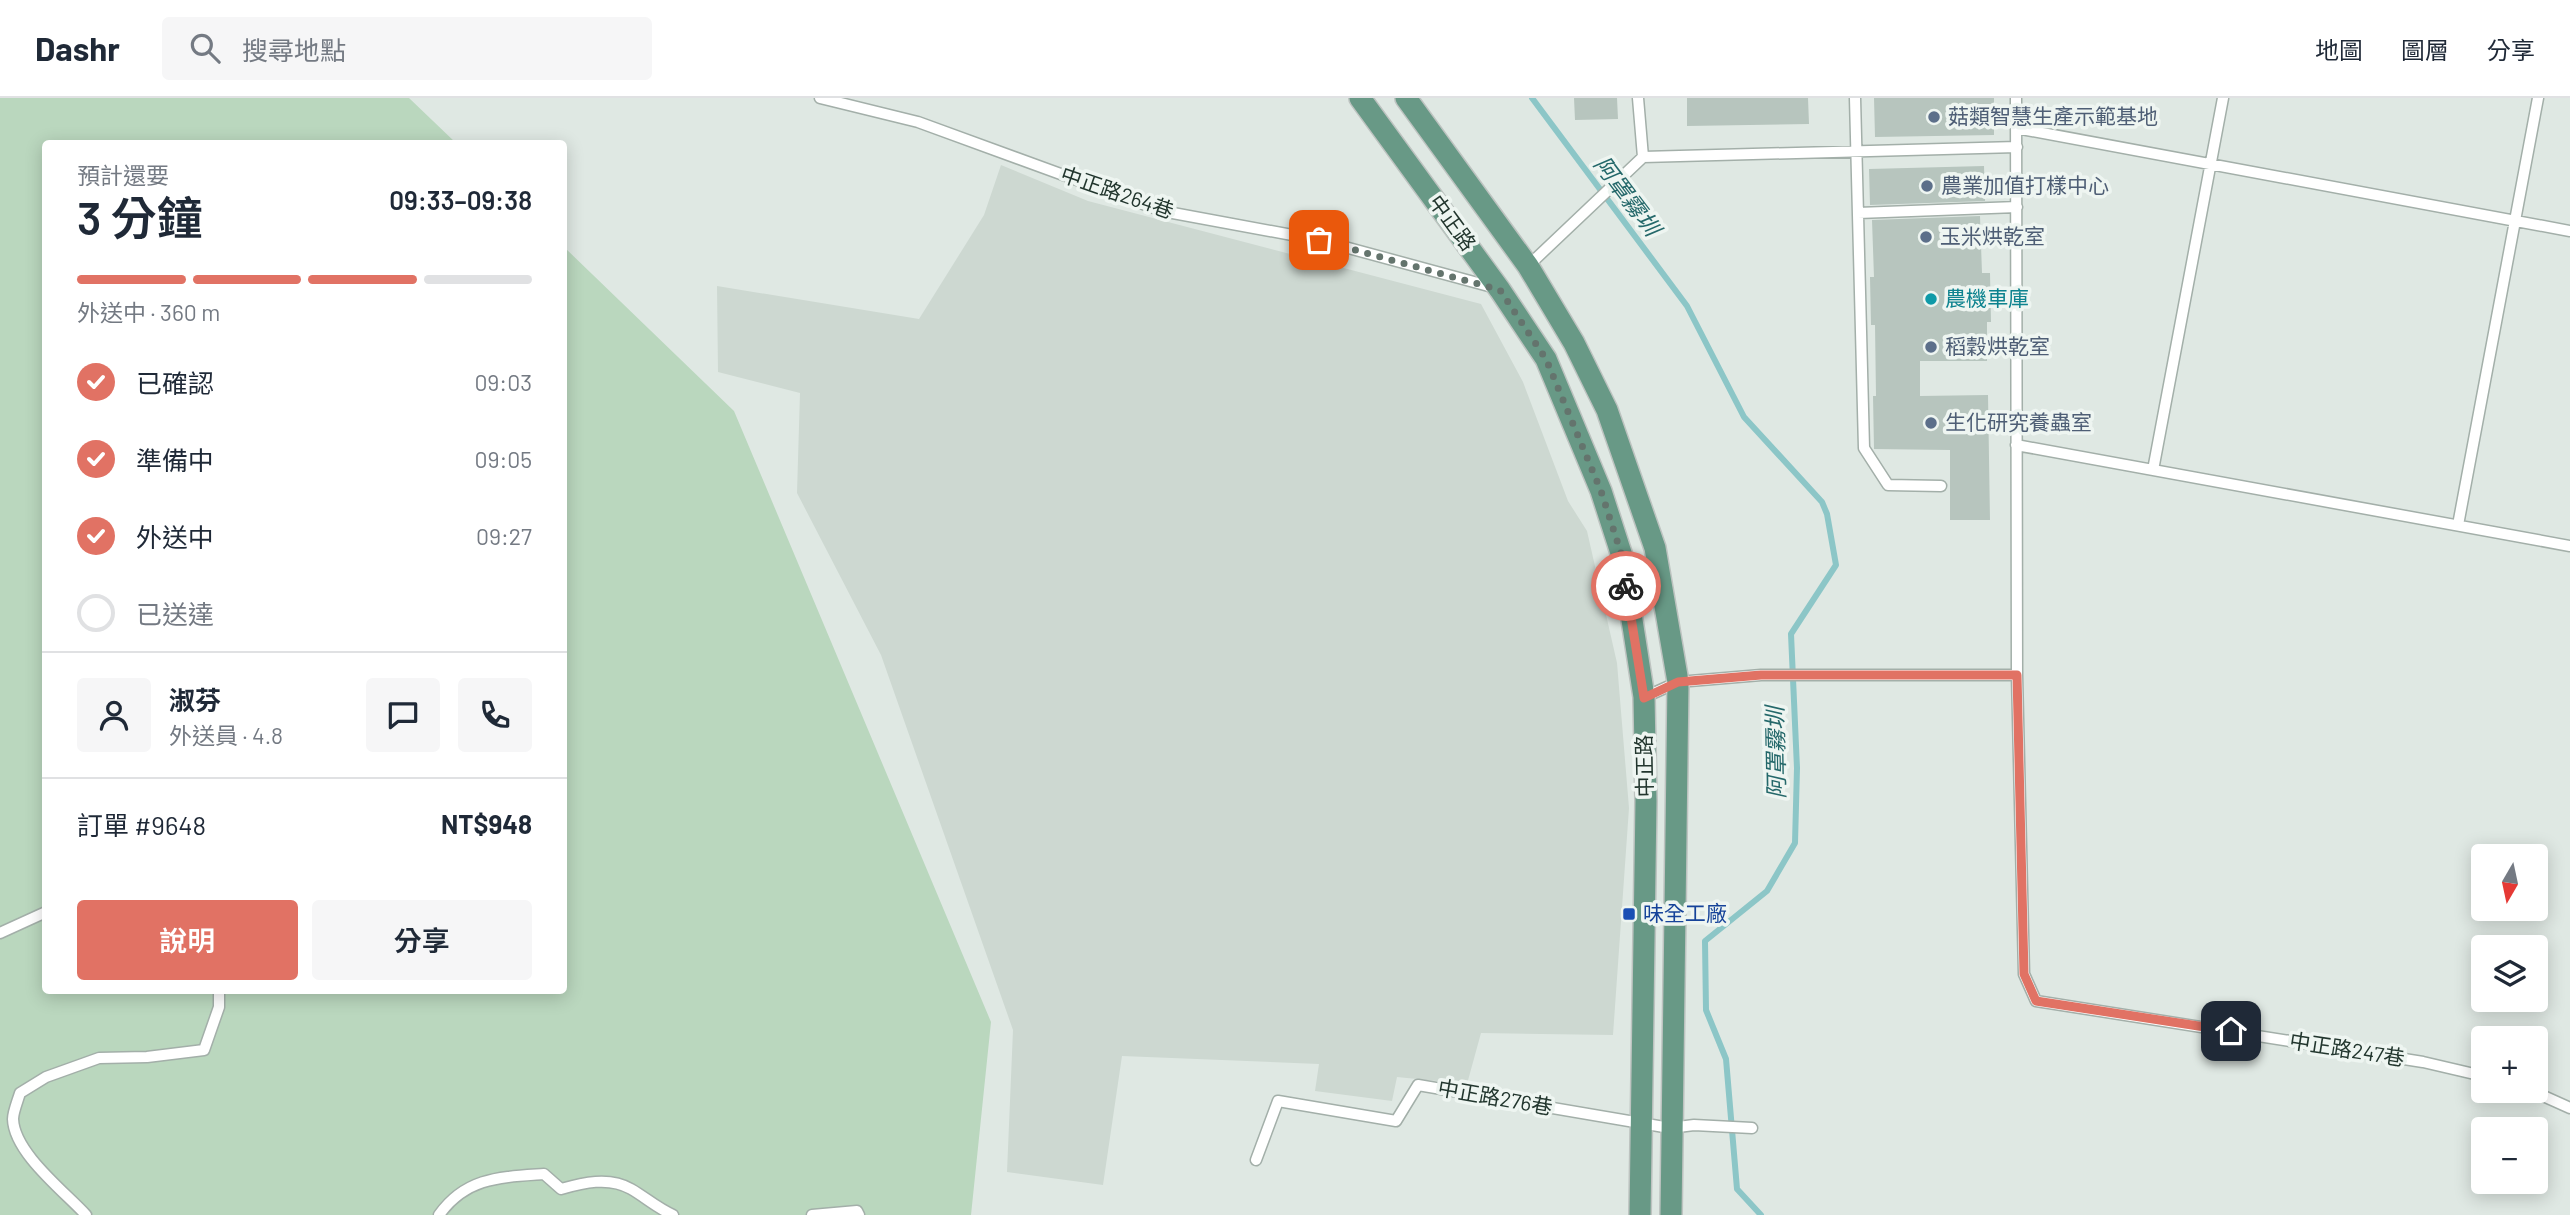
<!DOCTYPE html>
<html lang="zh-TW">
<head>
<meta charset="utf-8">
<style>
  body { margin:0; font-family:Barlow,"Noto Sans TC",sans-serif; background:#f6f6f7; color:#1f2937; height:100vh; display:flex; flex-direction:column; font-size:26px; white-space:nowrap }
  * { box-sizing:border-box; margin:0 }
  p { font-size:23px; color:#747a83 }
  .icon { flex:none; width:38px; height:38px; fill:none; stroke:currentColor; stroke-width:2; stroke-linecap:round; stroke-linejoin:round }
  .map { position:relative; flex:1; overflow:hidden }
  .side { position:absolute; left:42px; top:42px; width:525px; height:854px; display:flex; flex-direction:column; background:#fff; border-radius:7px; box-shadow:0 4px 18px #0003 }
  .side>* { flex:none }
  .needle { width:46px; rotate:189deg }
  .tools { position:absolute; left:2471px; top:746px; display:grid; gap:14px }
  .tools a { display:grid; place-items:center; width:77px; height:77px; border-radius:7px; background:#fff; box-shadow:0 4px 18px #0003; font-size:35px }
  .pin { position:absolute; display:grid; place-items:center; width:60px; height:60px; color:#fff; margin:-30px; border-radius:14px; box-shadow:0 4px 10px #0006 }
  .courier { position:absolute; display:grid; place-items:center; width:70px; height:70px; margin:-35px; border:5px solid #e17264; border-radius:50%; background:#fff; color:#222; box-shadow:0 2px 9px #0007 }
  .head em { font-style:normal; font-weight:600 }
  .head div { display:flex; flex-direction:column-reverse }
  .head { display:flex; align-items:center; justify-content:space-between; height:119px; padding:0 35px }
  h1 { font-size:46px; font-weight:600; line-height:52px }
  .bar { display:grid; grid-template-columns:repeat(4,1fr); gap:10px 7px; align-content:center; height:84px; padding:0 35px }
  .bar i { height:9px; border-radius:5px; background:#e0e1e3 }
  .bar .on { background:#e17264 }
  .bar p { grid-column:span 4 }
  .line { display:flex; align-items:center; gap:18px; padding:0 35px; border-top:2px solid #e0e1e3 }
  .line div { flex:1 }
  .round { display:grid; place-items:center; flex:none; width:74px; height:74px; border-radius:7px; background:#f6f6f7 }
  ol { padding:0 35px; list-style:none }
  li { display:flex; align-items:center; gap:21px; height:77px }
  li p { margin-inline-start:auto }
  li .icon { padding:7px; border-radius:50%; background:#e17264; color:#fff; stroke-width:4 }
  li:last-child { color:#747a83 }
  li i { width:38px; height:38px; border:4px solid #e0e1e3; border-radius:50% }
  .action { display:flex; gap:14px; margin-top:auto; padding:14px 35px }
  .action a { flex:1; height:80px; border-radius:7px; background:#e17264; color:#fff; font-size:28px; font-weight:600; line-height:80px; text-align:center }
  .action a+a { background:#f6f6f7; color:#1f2937 }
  header { display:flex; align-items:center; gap:42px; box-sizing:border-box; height:98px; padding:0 35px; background:#fff; border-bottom:2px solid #e0e1e3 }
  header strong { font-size:33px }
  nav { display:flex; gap:38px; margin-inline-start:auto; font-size:24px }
  .search { width:490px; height:63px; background:#f6f6f7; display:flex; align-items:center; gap:18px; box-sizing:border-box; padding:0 24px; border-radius:7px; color:#747a83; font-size:26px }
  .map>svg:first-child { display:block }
  .built { fill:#cdd8d1 }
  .green { fill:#bad7be }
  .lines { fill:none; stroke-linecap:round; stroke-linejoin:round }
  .stream { stroke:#8cc6c7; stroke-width:6 }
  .building { fill:#b7c5be }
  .lane-casing { stroke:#a3afa9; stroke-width:13 }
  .primary-casing { stroke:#bdc3c0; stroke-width:24 }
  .lane { stroke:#fff; stroke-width:10 }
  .primary { stroke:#689986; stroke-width:21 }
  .done { stroke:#64746d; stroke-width:7; stroke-dasharray:0 12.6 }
  .route { stroke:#e17264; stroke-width:9 }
  .service-dot { fill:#5c6f8a; stroke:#eef5f1; stroke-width:2.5 }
  .culture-dot { fill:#0f9aa8; stroke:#eef5f1; stroke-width:2.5 }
  .transit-dot { fill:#1a4fb4; stroke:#eef5f1; stroke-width:2.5 }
  .labels { text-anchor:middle; stroke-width:7; stroke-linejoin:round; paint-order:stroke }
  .service-label { font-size:21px; fill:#4e5e75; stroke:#eef5f1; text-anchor:start }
  .street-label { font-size:21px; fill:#22362e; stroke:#eef5f1 }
  .culture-label { font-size:21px; fill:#0d838f; stroke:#eef5f1; text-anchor:start }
  .transit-label { font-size:21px; fill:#164399; stroke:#eef5f1; text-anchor:start }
  .water-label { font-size:23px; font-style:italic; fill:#24686a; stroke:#eef5f1 }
</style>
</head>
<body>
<header>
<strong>Dashr</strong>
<div class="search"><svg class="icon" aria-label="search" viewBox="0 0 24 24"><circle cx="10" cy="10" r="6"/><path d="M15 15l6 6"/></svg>搜尋地點</div>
<nav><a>地圖</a><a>圖層</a><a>分享</a></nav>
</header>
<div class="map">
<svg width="2570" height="1117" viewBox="0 0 2570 1117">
  <rect width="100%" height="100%" fill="#dfe8e3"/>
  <!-- built -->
  <path class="built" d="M1001,67L1088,103L1481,206L1523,284L1568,403L1587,433L1617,565L1629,710L1613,937L1481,935L1467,986L1397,979L1392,1003L1315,993L1319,966L1122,958L1103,1087L1007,1074L1013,932L881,557L797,395L800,295L718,274L717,188L919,221L984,117Z"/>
  <!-- green -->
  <path class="green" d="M0,0H409L456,45L46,46V892H564V149L734,313L991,924L971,1117H0Z"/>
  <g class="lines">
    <!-- stream -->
    <path class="stream" d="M1532,0L1687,208L1744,319L1822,404L1827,416L1836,467L1791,536L1797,670L1795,745L1767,793L1705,843L1706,912L1726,961L1737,1091L1761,1117"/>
  </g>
  <!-- building -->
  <path class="building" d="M1574,0H1617L1618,21L1575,22Z
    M1687,0H1808L1809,26L1687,28Z
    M1874,0H1994V37L1875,39Z
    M1984,68L1985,103L1870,107L1869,71Z
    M1980,118L1982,175H1990L1991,224H1987V263H1920V298L1988,297L1990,422H1950V352L1874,351L1873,298H1876L1875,227H1871L1870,179H1874L1872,122Z"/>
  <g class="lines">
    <defs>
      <path id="lane" d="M820,0L918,24L1162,113L1319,142L1496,190
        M1855,0L1864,350L1888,387L1941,388
        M2016,0L2017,577
        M2016,30L2570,133
        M1643,59L2017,49
        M1858,115L2017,109
        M1528,168L1643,59L1638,0
        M2016,347L2570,448
        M2153,372L2223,0
        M2458,427L2538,0
        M1645,599L1678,584L1761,577H2017L2024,876L2036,903L2423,964L2483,978
        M0,835L46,814
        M2530,992L2570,1010
        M1256,1062L1278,1003L1396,1023L1418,987L1670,1030L1694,1027L1752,1030
        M86,1117C65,1094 14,1055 13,1021C13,1014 18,1002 20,995L46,979L99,960L147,959L204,952L219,909V892
        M439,1117C466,1079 501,1079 544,1076L561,1091C582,1085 609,1078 631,1091C645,1099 657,1110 673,1117
        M812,1117L857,1113L859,1117"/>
      <path id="primary" d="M1360,0L1500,192L1546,261L1601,393L1622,458L1644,599L1646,703L1640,1117
        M1406,0L1528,168L1574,245L1607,312L1655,450L1678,584L1671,1117"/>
    </defs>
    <!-- lane casing -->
    <use href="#lane" class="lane-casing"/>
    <!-- primary casing -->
    <use href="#primary" class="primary-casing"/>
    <!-- lane -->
    <use href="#lane" class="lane"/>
    <!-- primary -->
    <use href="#primary" class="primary"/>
  </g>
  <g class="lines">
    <!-- done -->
    <path class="done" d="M1319,142L1500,192L1546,261L1601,393L1622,458L1626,488"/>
    <!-- route -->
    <path class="route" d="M1626,488L1644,600L1678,584L1761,577H2017L2024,876L2036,903L2231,933"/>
  </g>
  <!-- markers -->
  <g class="service-dot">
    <circle cx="1934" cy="19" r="7"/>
    <circle cx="1927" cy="88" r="7"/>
    <circle cx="1926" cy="139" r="7"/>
    <circle cx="1931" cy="249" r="7"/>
    <circle cx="1931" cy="325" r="7"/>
  </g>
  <circle class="culture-dot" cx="1931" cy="201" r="7"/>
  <rect class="transit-dot" x="1622" y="809" width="14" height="14" rx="3.5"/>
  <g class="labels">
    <!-- service labels -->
    <g class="service-label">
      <text x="1948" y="26">菇類智慧生產示範基地</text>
      <text x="1941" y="95">農業加值打樣中心</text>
      <text x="1940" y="146">玉米烘乾室</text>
      <text x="1945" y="256">稻穀烘乾室</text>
      <text x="1945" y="332">生化研究養蟲室</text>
    </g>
    <!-- street labels -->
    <g class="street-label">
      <text transform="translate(1117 95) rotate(19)" y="7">中正路264巷</text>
      <text transform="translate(1452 125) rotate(54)" y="7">中正路</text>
      <text transform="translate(1645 668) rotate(-91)" y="7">中正路</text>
      <text transform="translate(2347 952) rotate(9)" y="7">中正路247巷</text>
      <text transform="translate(1495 1000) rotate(10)" y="7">中正路276巷</text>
    </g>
    <!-- culture labels -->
    <g class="culture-label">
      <text x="1945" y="208">農機車庫</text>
    </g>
    <!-- transit labels -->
    <g class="transit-label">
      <text x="1643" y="823">味全工廠</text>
    </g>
    <!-- water labels -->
    <g class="water-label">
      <text transform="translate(1627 98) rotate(53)" y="8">阿罩霧圳</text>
      <text transform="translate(1776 655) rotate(-91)" y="8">阿罩霧圳</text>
    </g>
  </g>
</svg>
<div class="tools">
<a><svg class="needle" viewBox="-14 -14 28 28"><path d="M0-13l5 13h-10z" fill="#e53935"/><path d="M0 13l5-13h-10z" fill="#747a83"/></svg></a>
<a><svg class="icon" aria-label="layers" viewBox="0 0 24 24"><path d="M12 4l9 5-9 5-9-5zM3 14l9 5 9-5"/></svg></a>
<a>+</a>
<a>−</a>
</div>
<div class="pin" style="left:1319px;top:142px;background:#ea580c"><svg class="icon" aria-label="bag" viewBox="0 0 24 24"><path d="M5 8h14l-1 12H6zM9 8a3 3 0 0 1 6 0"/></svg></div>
<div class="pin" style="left:2231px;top:933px;background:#1f2937"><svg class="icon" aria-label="home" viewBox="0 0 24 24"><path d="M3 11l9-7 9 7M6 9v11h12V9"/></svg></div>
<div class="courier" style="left:1626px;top:488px"><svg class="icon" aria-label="bike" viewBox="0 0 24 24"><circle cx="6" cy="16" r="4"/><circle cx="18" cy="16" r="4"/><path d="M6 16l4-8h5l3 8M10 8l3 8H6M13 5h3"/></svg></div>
<section class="side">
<div class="head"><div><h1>3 分鐘</h1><p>預計還要</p></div><em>09:33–09:38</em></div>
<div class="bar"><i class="on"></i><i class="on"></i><i class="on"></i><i></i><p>外送中 · 360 m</p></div>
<ol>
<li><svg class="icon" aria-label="check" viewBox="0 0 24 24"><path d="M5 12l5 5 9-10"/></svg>已確認<p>09:03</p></li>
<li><svg class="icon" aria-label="check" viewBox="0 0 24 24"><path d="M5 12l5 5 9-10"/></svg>準備中<p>09:05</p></li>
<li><svg class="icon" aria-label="check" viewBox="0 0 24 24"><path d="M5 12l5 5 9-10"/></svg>外送中<p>09:27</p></li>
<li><i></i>已送達</li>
</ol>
<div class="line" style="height:126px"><a class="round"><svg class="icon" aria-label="person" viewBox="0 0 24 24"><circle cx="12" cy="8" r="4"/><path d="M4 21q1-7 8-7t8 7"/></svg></a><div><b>淑芬</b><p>外送員 · 4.8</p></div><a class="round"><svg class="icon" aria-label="chat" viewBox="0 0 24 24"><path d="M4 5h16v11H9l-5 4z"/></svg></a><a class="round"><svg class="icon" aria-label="phone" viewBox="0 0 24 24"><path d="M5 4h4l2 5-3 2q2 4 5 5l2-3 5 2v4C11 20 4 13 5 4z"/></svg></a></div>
<div class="line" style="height:91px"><div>訂單 #9648</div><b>NT$948</b></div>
<div class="action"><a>說明</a><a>分享</a></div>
</section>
</div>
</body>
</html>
